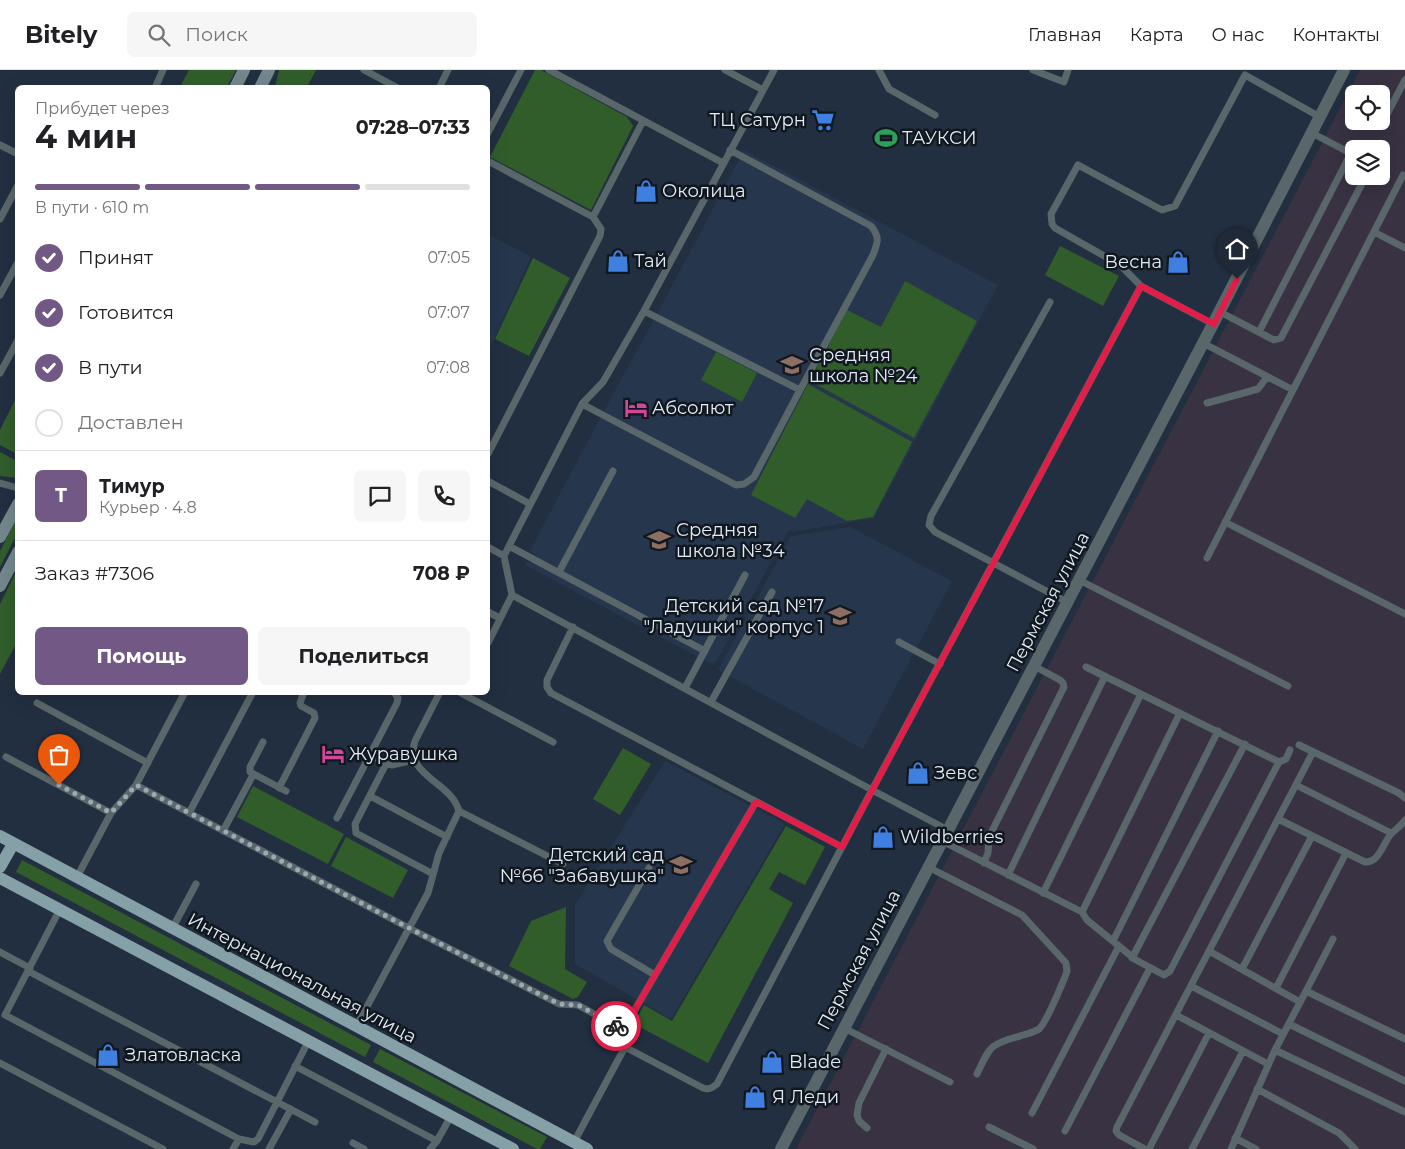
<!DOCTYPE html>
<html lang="ru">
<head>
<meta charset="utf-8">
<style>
  body { margin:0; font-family:Montserrat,sans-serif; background:#f6f6f6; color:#202124; height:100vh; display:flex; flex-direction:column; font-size:19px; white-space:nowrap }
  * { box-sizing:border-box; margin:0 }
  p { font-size:16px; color:#757577 }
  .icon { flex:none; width:28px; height:28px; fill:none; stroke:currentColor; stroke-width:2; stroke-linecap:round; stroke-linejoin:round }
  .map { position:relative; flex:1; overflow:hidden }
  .details { position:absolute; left:15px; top:15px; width:475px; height:610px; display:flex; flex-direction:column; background:#fff; border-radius:8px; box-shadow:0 5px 20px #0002 }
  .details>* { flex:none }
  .controls { position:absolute; left:1345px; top:15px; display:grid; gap:10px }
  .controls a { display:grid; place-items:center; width:45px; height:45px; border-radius:8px; background:#fff; box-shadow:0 5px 20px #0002; font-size:25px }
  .pin { position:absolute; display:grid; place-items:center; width:42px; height:42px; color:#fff; margin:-51px -21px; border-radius:50% 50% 50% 0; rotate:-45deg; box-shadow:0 0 5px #0007 }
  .pin .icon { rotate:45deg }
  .courier { position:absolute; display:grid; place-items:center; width:50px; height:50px; margin:-25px; border:4px solid #e11d48; border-radius:50%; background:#fff; color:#222; box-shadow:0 1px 6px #0007 }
  .overview em { font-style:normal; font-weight:700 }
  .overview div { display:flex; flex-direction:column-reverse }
  .overview { display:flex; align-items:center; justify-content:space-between; height:85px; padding:0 20px }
  h1 { font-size:32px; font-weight:700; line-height:38px }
  .bar { display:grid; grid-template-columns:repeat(4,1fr); gap:8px 5px; align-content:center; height:60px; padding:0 20px }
  .bar i { height:6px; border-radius:4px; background:#e0e0e0 }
  .bar .active { background:#725884 }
  .bar p { grid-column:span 4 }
  .line { display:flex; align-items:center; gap:12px; padding:0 20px; border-top:1px solid #e0e0e0 }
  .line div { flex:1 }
  .round { display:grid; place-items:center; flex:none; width:52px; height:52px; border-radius:8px; background:#f6f6f6 }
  ol { padding:0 20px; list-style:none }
  li { display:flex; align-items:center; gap:15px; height:55px }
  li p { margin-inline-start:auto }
  li .icon { padding:5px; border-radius:50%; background:#725884; color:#fff; stroke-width:4 }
  li:last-child { color:#757577 }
  li i { width:28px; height:28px; border:2px solid #e0e0e0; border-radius:50% }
  .cta { display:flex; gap:10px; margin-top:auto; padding:10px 20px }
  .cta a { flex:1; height:58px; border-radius:8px; background:#725884; color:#fff; font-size:20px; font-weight:700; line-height:58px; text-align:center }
  .cta a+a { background:#f6f6f6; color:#202124 }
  header { display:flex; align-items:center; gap:30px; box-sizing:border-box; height:70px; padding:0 25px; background:#fff; border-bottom:1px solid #e0e0e0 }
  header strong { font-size:24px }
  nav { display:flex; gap:28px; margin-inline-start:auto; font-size:18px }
  .search { width:350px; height:45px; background:#f6f6f6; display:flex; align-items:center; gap:12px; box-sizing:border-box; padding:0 18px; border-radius:8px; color:#757577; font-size:19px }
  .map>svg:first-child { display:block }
  .built { fill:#25364d }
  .industrial { fill:#383243; fill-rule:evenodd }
  .green { fill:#315d2b }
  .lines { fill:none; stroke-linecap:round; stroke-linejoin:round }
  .service { stroke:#5a676a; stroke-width:7 }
  .tertiary { stroke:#5a676a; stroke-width:12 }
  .secondary { stroke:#73878c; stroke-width:12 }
  .primary { stroke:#85a0a6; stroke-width:12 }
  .done { stroke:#9ea9b6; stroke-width:5; stroke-dasharray:0 9 }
  .route { stroke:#e11d48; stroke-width:6 }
  .labels { text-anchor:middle; stroke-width:5; stroke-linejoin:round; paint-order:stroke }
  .poi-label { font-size:18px; fill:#e1eaf6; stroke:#11171e; text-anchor:start }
  .street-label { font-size:18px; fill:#e1eaf6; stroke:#11171e }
</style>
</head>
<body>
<header>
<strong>Bitely</strong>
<div class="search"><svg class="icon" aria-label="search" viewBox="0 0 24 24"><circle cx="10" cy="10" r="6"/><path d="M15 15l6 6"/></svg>Поиск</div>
<nav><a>Главная</a><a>Карта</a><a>О нас</a><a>Контакты</a></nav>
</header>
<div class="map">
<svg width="1405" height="1079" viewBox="0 0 1405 1079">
  <rect width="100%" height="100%" fill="#222f40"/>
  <!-- built -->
  <path class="built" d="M744,80L998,215L874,448L794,462L789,460L716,592L711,594L525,495L526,493L531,492L533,489L535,484L530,481L602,344L656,246Z
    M488,164L531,187L488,282Z
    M850,457L952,511L863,679L718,600L791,466Z
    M665,691L785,754L671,949L575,894V835Z"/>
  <!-- industrial -->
  <path class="industrial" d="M1360,0H1405V1079H796ZM1354,24H1381V51H1354ZM1354,79H1381V106H1354Z"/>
  <!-- green -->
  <path class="green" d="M189,0H236L227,17H180Z
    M279,0H316L307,17H275Z
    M535,0H541L627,47L633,56L591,140L490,87Z
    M1060,176L1119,206L1103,236L1045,205Z
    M533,188L570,208L529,286L495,269Z
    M905,211L977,251L914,368L810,311L847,240L881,257Z
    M716,282L757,303L742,332L701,310Z
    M808,314L912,372L873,447L847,451L807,429L795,448L751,425Z
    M17,326L18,384H17L0,375V360Z
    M0,382L17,391V408L0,406Z
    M17,448V464L0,497V481Z
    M17,500V572L0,604V534Z
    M623,678L651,694L620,745L593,729Z
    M253,716L344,764L328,794L237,747Z
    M786,756L825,777L805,815L779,802L769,819L793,833L708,993L634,954L644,935L672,951Z
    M346,767L408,800L393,828L331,796Z
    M22,790L371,975L365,987L16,802Z
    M566,837L565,899L587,912L578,927L573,929L509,896L531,851Z
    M380,979L547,1067L540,1079H537L373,992Z"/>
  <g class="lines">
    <!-- service -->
    <path class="service" d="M364,0L398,18
      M549,0L723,93
      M725,0L763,20
      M879,0L889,19L935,45
      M1033,0L1064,12L1068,0
      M155,18L163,0
      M439,18L448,0
      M1386,46L1405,10
      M488,63L521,0
      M1312,63L1354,85
      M0,75L18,84
      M488,91L593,147L643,51
      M0,149L18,115
      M1374,162L1405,178
      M1141,216L1213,254
      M0,225L18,192
      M1050,232L931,446L929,455L935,462L1067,532
      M644,241L800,320L805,311L873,185C878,172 880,167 871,156L730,80
      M1220,242L1274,270L1281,268L1366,106
      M1259,262L1351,83
      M1203,273L1293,320
      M0,303L18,270
      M1207,333L1258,319L1267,307
      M582,334L736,415L744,414L754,407L800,320
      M488,384L600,166L601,159L593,147
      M488,411L530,434
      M0,413L18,418
      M1225,452L1405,544
      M509,476L705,581
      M488,477L504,486
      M1207,488L1403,105
      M559,502L613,401
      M1079,510L1288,616
      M512,525L872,720L1141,216L1120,195L1055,158L1052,154L1051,144L1078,95L1162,140L1175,136L1245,5L1320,47
      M488,542L500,548
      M573,557L547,610V617L551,623L842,777
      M899,572L940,594
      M488,573L512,525L504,486L509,476L582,334L603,312L644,241L774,0
      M1086,597L1279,692L1286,689L1290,680
      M685,618L745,505
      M459,622L553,672
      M711,632L772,522
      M37,633L148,693
      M263,672L250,697V702L286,721
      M1299,675L1399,723L1405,728
      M369,685L392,695L414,690
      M6,687L111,743
      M386,694L355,754L356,763L433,804
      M136,715L409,858L559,934L578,935L623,960L625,977L574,1072
      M1296,715L1391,763
      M279,718L315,648L314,643L301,636L300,633L304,622
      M370,726L447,767
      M459,741L563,794
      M189,743L253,622
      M337,748L397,633L398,628L394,622
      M1278,749L1365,792C1380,792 1383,773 1391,764C1396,759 1401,756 1405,750
      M223,761L253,705
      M942,771L1082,842L1087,850L1136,890L1164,905L1170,901L1279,692
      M984,793L988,783L989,767L1064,617L1063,613L1060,610L1034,596
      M928,797L1022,845L1066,893L1067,901L1065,907C1060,918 1047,952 1039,959C1033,963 1026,964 1020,966C989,974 990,977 977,1004
      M649,798L607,871L611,879L655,905
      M1008,805L1105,606
      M77,807L111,743L136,715L185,622
      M1043,823L1141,624
      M60,839L5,945L239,1069L254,1072L258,1069L309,970
      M1082,842L1180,643
      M172,859L196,814
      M1333,869L1306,921L1405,969
      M1113,871L1218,661
      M1209,881L1300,932
      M0,882L30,898
      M1132,888L1245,674
      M1242,899L1312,766
      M28,901L315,1052
      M1191,916L1283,964
      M1276,918L1346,783
      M1176,945L1268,994
      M1289,954L1405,1011
      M356,957L428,823L439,783L459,741C451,711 404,706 415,671L440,622
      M844,958L950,1012
      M623,960L756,732
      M625,977L703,1018C709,1020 712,1018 717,1014L872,720L948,760
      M1275,980L1405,1042
      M0,993L163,1079
      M295,996L437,1071
      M1257,1019L1339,1063L1355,1079
      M1032,1043L1119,876
      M989,1057L1033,1079
      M867,1058L859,1051L857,1045L859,1033L886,979
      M1065,1061L1150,898
      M1235,1068L1256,1079
      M353,1073L364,1079
      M233,1079L239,1069
      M269,1079L291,1039
      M430,1079L437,1071L451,1046
      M1145,1079L1119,1065L1116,1061L1117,1057L1313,682
      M1149,1079L1209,963
      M1192,1079L1243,981
      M1231,1079L1275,980L1306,921"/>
    <!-- tertiary -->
    <path class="tertiary" d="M781,1079L1213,254L1344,0"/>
    <!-- secondary -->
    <path class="secondary" d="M235,18L244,0
      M260,18L269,0
      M0,467L18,434
      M0,516L18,482"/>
    <!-- primary -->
    <path class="primary" d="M0,766L587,1079
      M0,797L13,774
      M0,808L513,1079"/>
  </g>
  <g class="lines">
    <!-- done -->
    <path class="done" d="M59,715L111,743L136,715L409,858L559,934L578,935L616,956"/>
    <!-- route -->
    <path class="route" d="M616,956L623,960L756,732L842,777L1141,216L1214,254L1237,209"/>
  </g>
  <!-- icons -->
  <defs>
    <symbol id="supermarket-bare" viewBox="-9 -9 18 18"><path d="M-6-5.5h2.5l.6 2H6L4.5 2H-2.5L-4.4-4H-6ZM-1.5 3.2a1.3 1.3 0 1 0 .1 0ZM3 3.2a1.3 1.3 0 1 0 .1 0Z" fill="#3f7fe0" stroke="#11171e" stroke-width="2.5" paint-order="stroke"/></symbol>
    <symbol id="stadium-bare" viewBox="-9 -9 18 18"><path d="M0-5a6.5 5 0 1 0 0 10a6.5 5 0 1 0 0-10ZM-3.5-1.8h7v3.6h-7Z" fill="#2e9e5b" stroke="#11171e" stroke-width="2.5" paint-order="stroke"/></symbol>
    <symbol id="shop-bare" viewBox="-9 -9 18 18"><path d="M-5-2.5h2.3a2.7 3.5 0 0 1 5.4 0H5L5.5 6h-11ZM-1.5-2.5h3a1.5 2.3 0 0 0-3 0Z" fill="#3f7fe0" stroke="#11171e" stroke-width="2.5" paint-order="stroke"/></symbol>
    <symbol id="school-bare" viewBox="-9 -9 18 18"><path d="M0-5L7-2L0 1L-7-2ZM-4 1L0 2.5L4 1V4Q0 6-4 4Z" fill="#8d6e63" stroke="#11171e" stroke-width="2.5" paint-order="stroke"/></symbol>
    <symbol id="hotel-bare" viewBox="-9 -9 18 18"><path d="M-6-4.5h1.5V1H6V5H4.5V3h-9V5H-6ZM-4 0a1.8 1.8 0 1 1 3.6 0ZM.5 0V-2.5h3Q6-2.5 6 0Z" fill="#d1479c" stroke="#11171e" stroke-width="2.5" paint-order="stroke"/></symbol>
  </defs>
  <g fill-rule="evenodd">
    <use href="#supermarket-bare" x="807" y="34" width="32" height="32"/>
    <use href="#stadium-bare" x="870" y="52" width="32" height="32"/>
    <use href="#shop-bare" x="630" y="105" width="32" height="32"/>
    <use href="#shop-bare" x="602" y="175" width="32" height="32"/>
    <use href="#shop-bare" x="1162" y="176" width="32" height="32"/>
    <use href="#school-bare" x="776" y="279" width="32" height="32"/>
    <use href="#hotel-bare" x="620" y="322" width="32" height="32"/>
    <use href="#school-bare" x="643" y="454" width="32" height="32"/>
    <use href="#school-bare" x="824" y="530" width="32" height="32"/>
    <use href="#hotel-bare" x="317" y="668" width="32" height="32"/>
    <use href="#shop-bare" x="902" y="687" width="32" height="32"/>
    <use href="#shop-bare" x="867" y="751" width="32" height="32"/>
    <use href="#school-bare" x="665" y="779" width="32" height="32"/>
    <use href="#shop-bare" x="92" y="969" width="32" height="32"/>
    <use href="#shop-bare" x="756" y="976" width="32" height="32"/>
    <use href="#shop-bare" x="739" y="1011" width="32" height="32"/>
  </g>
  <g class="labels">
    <!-- poi labels -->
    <g class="poi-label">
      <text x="806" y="56" text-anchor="end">ТЦ Сатурн</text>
      <text x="902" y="74">ТАУКСИ</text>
      <text x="662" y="127">Околица</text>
      <text x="634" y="197">Тай</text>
      <text x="1162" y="198" text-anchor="end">Весна</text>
      <text x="809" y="291">Средняя<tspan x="809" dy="21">школа №24</tspan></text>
      <text x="652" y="344">Абсолют</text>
      <text x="676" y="466">Средняя<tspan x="676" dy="21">школа №34</tspan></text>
      <text x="824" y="542" text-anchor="end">Детский сад №17<tspan x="824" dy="21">"Ладушки" корпус 1</tspan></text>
      <text x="349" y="690">Журавушка</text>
      <text x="934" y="709">Зевс</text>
      <text x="900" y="773">Wildberries</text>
      <text x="664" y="791" text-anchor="end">Детский сад<tspan x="664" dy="21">№66 "Забавушка"</tspan></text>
      <text x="125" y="991">Златовласка</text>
      <text x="789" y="998">Blade</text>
      <text x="772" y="1033">Я Леди</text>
    </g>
    <!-- street labels -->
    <g class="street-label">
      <text transform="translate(1048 532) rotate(-62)" y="6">Пермская улица</text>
      <text transform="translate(859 890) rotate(-62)" y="6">Пермская улица</text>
      <text transform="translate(302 908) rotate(28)" y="6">Интернациональная улица</text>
    </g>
  </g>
</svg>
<div class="controls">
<a><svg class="icon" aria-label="locate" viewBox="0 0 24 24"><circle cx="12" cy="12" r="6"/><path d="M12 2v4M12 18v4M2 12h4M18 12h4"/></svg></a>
<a><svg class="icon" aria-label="layers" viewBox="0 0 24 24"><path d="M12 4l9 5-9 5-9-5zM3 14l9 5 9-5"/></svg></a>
</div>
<div class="pin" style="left:59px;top:715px;background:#ea580c"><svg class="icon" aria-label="bag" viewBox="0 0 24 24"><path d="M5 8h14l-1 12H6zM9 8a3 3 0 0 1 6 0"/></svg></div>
<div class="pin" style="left:1237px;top:209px;background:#1f2937"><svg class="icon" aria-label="home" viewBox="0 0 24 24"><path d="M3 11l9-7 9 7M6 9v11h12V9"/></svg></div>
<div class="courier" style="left:616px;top:956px"><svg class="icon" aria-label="bike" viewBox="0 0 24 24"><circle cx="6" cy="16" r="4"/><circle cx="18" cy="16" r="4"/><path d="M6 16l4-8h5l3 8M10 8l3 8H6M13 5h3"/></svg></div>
<section class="details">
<div class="overview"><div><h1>4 мин</h1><p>Прибудет через</p></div><em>07:28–07:33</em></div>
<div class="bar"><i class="active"></i><i class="active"></i><i class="active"></i><i></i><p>В пути · 610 m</p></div>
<ol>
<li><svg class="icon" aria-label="check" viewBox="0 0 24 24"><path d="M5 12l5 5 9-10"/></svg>Принят<p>07:05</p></li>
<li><svg class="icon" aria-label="check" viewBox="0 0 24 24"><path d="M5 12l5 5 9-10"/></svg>Готовится<p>07:07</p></li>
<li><svg class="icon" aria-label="check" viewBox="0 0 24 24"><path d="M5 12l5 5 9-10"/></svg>В пути<p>07:08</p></li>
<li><i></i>Доставлен</li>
</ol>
<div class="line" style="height:90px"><b class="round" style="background:#725884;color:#fff">Т</b><div><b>Тимур</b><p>Курьер · 4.8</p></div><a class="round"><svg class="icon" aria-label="chat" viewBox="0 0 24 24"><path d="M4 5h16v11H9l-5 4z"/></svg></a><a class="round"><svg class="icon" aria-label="phone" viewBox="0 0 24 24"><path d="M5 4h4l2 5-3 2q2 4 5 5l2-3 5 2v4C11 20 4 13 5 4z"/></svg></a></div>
<div class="line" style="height:65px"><div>Заказ #7306</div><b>708 ₽</b></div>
<div class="cta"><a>Помощь</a><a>Поделиться</a></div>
</section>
</div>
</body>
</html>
